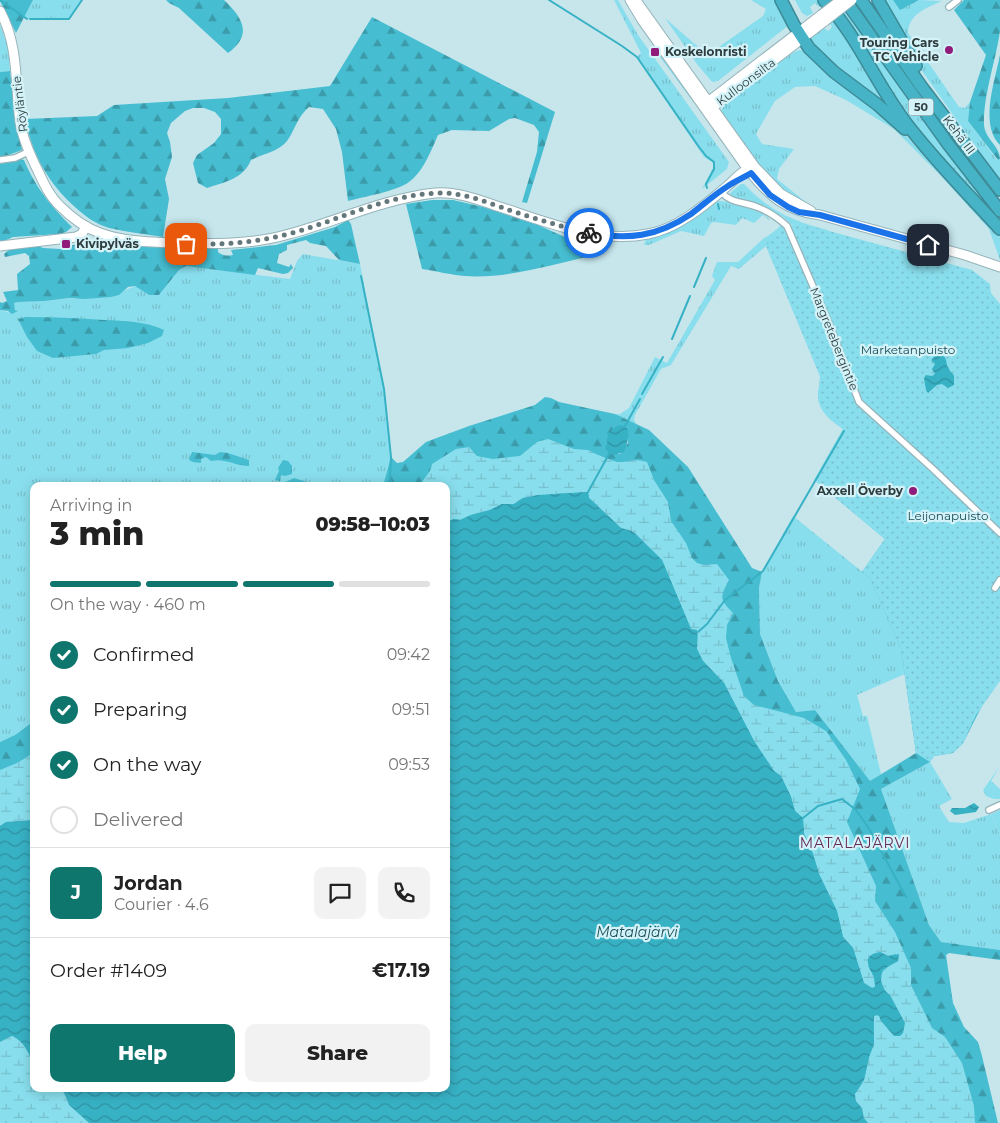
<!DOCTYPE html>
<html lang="en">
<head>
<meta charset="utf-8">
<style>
  body { margin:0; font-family:Montserrat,sans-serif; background:#f2f2f2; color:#222; height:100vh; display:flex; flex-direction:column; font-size:19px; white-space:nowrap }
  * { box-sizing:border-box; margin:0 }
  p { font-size:16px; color:#767676 }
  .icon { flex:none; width:28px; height:28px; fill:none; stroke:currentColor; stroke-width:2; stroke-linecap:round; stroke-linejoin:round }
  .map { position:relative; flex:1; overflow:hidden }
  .details { position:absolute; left:30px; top:482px; width:420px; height:610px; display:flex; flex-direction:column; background:#fff; border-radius:10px; box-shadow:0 2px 12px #0003 }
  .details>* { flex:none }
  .pin { position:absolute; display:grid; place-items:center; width:42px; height:42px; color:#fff; margin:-21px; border-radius:10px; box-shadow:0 2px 8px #0006 }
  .courier { position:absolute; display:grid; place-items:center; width:50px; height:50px; margin:-25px; border:4px solid #1a73e8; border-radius:50%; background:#fff; color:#222; box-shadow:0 1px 6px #0007 }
  .head em { font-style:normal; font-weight:800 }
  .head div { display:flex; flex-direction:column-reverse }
  .head { display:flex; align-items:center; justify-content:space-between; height:85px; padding:0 20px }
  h1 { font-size:32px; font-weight:800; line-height:38px }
  .bar { display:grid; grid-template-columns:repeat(4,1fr); gap:8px 5px; align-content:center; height:60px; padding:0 20px }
  .bar i { height:6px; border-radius:4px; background:#e0e0e0 }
  .bar .active { background:#0f766e }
  .bar p { grid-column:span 4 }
  .line { display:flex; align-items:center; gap:12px; padding:0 20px; border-top:1px solid #e0e0e0 }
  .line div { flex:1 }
  .round { display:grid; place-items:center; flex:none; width:52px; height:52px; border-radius:10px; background:#f2f2f2 }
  ol { padding:0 20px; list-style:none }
  li { display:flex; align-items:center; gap:15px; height:55px }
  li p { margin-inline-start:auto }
  li .icon { padding:5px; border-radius:50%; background:#0f766e; color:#fff; stroke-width:4 }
  li:last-child { color:#767676 }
  li i { width:28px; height:28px; border:2px solid #e0e0e0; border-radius:50% }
  .button { display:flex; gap:10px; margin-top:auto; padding:10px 20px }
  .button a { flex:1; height:58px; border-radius:10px; background:#0f766e; color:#fff; font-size:20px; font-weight:800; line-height:58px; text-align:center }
  .button a+a { background:#f2f2f2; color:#222 }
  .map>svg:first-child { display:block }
  .grass { fill:url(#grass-tufts) }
  .forest { fill:url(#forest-firs); fill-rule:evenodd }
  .wetland { fill:url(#wetland-marsh) }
  .park { fill:url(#park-dots) }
  .garden { fill:#89deed }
  .water { fill:url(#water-waves) }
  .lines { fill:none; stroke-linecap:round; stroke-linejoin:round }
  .stream { stroke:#37b1c4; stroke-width:2 }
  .street-casing { stroke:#95b4ba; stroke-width:8 }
  .secondary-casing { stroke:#95b4ba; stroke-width:11 }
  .highway-casing { stroke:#3e8a97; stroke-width:14 }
  .street { stroke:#fff; stroke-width:5.5 }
  .secondary { stroke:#fff; stroke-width:9 }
  .highway { stroke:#46b4c6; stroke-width:11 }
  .secondary-bridge-casing { stroke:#95b4ba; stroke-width:11; stroke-linecap:butt }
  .secondary-bridge { stroke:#fff; stroke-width:9 }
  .done { stroke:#64787c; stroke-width:5; stroke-dasharray:0 9 }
  .route { stroke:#1a73e8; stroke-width:6 }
  .poi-dot { fill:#901b7a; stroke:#d3f3f9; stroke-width:2 }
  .labels { text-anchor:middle; stroke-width:4.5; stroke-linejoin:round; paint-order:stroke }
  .shield { fill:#d3f3f9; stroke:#617477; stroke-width:1 }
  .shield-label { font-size:11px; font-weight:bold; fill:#303d3f }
  .poi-label { font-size:12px; font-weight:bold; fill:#303d3f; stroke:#d3f3f9; text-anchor:end }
  .street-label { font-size:12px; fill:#303d3f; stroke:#d3f3f9 }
  .park-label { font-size:12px; fill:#194c54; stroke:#d3f3f9 }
  .neighbourhood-label { font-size:14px; letter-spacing:1px; fill:#642b56; stroke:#d3f3f9 }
  .water-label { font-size:14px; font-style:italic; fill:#1b4e56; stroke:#d3f3f9 }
</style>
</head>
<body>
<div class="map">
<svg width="1000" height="1123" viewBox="0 0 1000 1123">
  <defs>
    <pattern id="grass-tufts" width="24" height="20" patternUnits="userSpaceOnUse" patternTransform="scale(1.25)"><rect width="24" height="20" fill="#89deed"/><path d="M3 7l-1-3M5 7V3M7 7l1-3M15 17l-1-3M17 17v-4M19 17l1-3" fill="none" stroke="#77bfcc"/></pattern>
    <pattern id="forest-firs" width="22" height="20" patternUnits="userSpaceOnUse" patternTransform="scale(1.25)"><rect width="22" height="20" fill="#46bdd0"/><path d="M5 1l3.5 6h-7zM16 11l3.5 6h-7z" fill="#3b9baa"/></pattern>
    <pattern id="wetland-marsh" width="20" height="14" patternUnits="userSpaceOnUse" patternTransform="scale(1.25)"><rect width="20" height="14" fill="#89deed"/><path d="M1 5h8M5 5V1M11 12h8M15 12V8" fill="none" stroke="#77bfcc"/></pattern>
    <pattern id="park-dots" width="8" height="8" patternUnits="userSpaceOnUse" patternTransform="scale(1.25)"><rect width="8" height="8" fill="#89deed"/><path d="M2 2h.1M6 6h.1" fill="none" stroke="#77bfcc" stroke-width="1.8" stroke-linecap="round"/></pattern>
    <pattern id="water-waves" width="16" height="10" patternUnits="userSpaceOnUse" patternTransform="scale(1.25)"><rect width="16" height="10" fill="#37b1c4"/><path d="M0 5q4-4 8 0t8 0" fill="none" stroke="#2f91a1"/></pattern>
  </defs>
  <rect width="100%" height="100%" fill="#c6e6ec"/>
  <!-- grass -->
  <path class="grass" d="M33,0H82L69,19H27L24,17Z
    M614,0H618L638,35L729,162L727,169L702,189L714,166L712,162L704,157L636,57L641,53Z
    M751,0H776L789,25L718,81L712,82L697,64L665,18L704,52L713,51L763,16L766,9Z
    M795,0H818L822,4L819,7L815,3L810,7L813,13L807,16L802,13Z
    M881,0H893L900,9L919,0L942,1C926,8 909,14 908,33L959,107L965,108L970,102L968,121L997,160L1000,159V181L917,64Z
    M845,10L923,120L1000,222L912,126L840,14Z
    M835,19L895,115L827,63L809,39L823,27L828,31L832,27L829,22Z
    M0,25L8,47L10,71L0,72Z
    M800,50L805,51L894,123L1000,235V260L989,229L941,176L894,129L846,100L815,86L795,87L775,101L756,134L762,144L794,149L779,169L777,179L817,211L790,197L773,183L721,114C721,107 726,103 731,98L794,52Z
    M658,51L661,54L694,98L691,99L657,53Z
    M741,184H744C772,213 793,221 831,231L791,224L783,217L756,204L732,197L730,193Z
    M721,201C732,202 765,210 770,221L763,215L754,223L742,218L736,225L714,222L711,223L704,236L681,231L649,245H644L646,239L658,236L714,202Z
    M782,225L849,420L814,480L843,429C830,420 817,410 818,393C819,387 820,382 820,376L766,246L739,269L731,266L671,365L661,369L635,415L634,420L637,425L615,414H620L629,408L655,357L667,363L715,280L712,276L717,262H738L764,238L768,236Z
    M303,254L360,264L384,389L391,457L384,485L34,486V721L15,735L0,742V310L12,313L17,311L14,308V303L18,302L45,301L69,298L74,299L125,290L136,286L149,295H159L179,270L186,266L290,279L297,261Z
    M793,516L870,578L901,649L905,674L857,695L863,716H867L881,774L870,782L815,710L796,712L778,681L760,634L759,588L762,572Z
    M930,762L952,799L939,806L949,822L964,823L991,814L1000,835V950L941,942L929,925L881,789Z
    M1000,766L991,781L1000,789V799H994L986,796L983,790Z"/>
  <!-- forest -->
  <path class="forest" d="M0,0H33L16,33L0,1Z
    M166,0H224C243,18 253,35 228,53L179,8L169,3Z
    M893,0H919L900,10Z
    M964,0H1000C1000,10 1000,21 1000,31C996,60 983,96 984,125C985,139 1000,146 1000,159L998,160L968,121L970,102L986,55L954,10Z
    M372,17L555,112L527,203L522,202L537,152L539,132L534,125L515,118L509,119L489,131L452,130L438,135C431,151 423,172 409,182C397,191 363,197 348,201L342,152L336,129L323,109L309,107C297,117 295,130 287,141C278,152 262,154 251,160C243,179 225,182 207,188L198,183L193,163L197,155L214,143L221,134V119L215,112L204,108H193L185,111L171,123L167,133L170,142L172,157L165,179L169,199L163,237C145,234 127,232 109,228C96,224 86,217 76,208C48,183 33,156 25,119L97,116L114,105L228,98L330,86Z
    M1000,55V145C979,124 995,81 1000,55Z
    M10,71L16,124L22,150L6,156H0V72Z
    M21,159L24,160C36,188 50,205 72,227L66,232L59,234L13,237L0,243V164Z
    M432,200H453L483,207L538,225L567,238L593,243L591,256C550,265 506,279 465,276C451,275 436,271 422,269L406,204Z
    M348,220L351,224L360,264L339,260L326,246L310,243L306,240L287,245V250L279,254L277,263L289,267L291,264L293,268L288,273L283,274L258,268L255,275L186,266L179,270L159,295H149L135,286L128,287L119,295L111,297L84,299L69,298L45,301L18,302L14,303L15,310L18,311L12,314L8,311L0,310V302L2,303L7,301L3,292L18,290L17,274L30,264L29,256L25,253L5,257L4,254L11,248L38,246L43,248L60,249L87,241L128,246L218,249V252C223,256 227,256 233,255L231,250L276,245L335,227Z
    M26,317C52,317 78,318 104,320C124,321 145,321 164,330L162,336L148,343L128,348L104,350L96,354L53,358L37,351L27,337L18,319Z
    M545,397L551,398L559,402L615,414L649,430L688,467L752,568L762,572L759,588L760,634L778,681L796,712L815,710L870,781L916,753L901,649L870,578L862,572L885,539L836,498L863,503L985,700L963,743L953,753L934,756L930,762L881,789L929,925L941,942L1000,950V960L949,953L946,955L953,1003L964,1027L978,1042L982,1056L998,1123H868L633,531L621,528L446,522V486H383L391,457L397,463L403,462L426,442L469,426L535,405ZM628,432V443L620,454H609L606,448L607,443Z
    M192,452L215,455L220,452L228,453L249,460V466C235,466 225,458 211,461L206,457L201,459V463L193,462L189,460Z
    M283,460L288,461L292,466V474L285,476L281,475L280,481L275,480L279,471L278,468Z
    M294,478L310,483L311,486H284L283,483Z
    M34,721V817L6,822L0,826V742L15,735Z"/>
  <!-- wetland -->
  <path class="wetland" d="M548,439L574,449L588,450C591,452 614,462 618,462C631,462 634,458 647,462L654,480L668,502L671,521L686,543L692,558L697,563L704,565L717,564L729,580C720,597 719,599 733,613L727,625L726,638L731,658L744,696L754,705L804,718L826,731L846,760L860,789L847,822L876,886L875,901L895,932L911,968V985L932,1028L945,1037L962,1063L974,1106L975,1123H868L864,1118L862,1108L856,1101L855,1094L864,1080L869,1057L874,1044V1016L877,1015L879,1016L896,1007C884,985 867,976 898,961L896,954L888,956L880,952L868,966L874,977L875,987L872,988L864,983L853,948L843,937L837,911L819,874L813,854L804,834L803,818L795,811L791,797L781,776L774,771L754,741L724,683L703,661L697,649L698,634L691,629L662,560L633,531L621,528L589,498L588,492L554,494L523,498L514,504H502L490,510L471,515L460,520L454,519L447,522L446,486H419L430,471L432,464L456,449L469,447L477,456L493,459L520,456L537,442Z
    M34,753V817L31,820L6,822L0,826V770L17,763Z
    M12,1036C34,1046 34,1068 34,1089H60L64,1093L69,1105L89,1123H0V1042Z"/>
  <!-- park -->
  <path class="park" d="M800,223L972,270L990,284L991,293L1000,304V681L976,715L963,743L953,753L934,756L930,762L916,753L901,649L870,578L862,572L885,539L814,480L843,429C830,420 817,410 818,393C819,387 820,382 820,376L766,246L781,232L779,227L782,225L784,226Z"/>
  <!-- garden -->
  <path class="garden" d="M1000,810V835L991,814Z"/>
  <!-- water -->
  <path class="water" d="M936,355C950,355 944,362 949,369C950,372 953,373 954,376V385L948,388L942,384L937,385L928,393L926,390L924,378L926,375L932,376L935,374L932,369L935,364L931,360Z
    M622,425L627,428C630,436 627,444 624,452L614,455L609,454L605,448L607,443L608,433L617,426Z
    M588,492L589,498L621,528L632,531L662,560L691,629L697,630V649L703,661L724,683L754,741L774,771L781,776L791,797L795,811L803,818L804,834L813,854L819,874L837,911L843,937L853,948L864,983L872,988L875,987C875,984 875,981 874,978C872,969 858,956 880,952L888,956L899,954L898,961L882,970L881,981L884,990L890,995L905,1023L903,1033L900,1036H894L881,1021L879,1016L877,1015L873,1016L874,1044L869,1057L864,1080L855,1094L856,1101L862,1108L864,1118L868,1123H89L69,1105L64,1093L60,1089H446V522L454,519L460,520L471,515L490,510L502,504H514L523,498L538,495Z
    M974,803L979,807L976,812L955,815L950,811L952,808H965Z
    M34,817V1063C27,1052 25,1042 12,1036L0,1042V826L6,822L31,820Z"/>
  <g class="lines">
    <!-- stream -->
    <path class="stream" d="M0,0L27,19
      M549,0L622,46L637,57L699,147L706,156L714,162V169L706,184L707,188
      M30,19H69L82,0
      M718,204L719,209
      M361,276L384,389L391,457L390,478L392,486
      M694,287L706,258
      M672,339L690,296
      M642,394L663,357
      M625,426L640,399
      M588,492L609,454
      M698,632L707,624L725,600L763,571L844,431
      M803,818L818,806L842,799L856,810L868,827L906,897"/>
    <defs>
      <path id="street" d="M949,7L958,0
        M0,160L15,158L28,152
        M721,192C732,204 742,201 757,207C768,211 778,218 787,226L828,321L859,402L933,469L1000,533
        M995,588L1000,580
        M989,810L1000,805"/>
      <path id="secondary" d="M630,0L642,20L747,168C768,195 785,211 820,215L965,255L1000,267
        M637,2L755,167L781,194L811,211
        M0,11C19,46 15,84 20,122C23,140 30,155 38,171C44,184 50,197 61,207C72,218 86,228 100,233C124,242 150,242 175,243C213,244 252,245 289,234C338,221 382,199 435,193C457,191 479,200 500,207C547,222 598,244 648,234C676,229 703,207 725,188C735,180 741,170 755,167
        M706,106L709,101L821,15
        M708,108L713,107L825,21
        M0,246L76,237L82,234L86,226"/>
      <path id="highway" d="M781,0L794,25L809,48L834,72L878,105L905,129
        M824,0C858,37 876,84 906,123C935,161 969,195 1000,229
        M845,0L948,144L1000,211
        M861,0L921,86L1000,190
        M878,0L916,66"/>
    </defs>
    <!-- street casing -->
    <use href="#street" class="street-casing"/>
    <!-- secondary casing -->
    <use href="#secondary" class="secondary-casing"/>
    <!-- highway casing -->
    <use href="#highway" class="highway-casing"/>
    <!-- street -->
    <use href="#street" class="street"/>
    <!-- secondary -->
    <use href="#secondary" class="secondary"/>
    <!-- highway -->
    <use href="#highway" class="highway"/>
    <defs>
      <path id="secondary-bridge" d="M821,15L841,0
        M825,21L852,0"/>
    </defs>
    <!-- secondary-bridge casing -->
    <use href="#secondary-bridge" class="secondary-bridge-casing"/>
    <!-- secondary-bridge -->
    <use href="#secondary-bridge" class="secondary-bridge"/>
  </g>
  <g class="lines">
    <!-- done -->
    <path class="done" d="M186,244C220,245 254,243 288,234C338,221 385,195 438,193C463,192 489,203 512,211C537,219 562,227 589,233"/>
    <!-- route -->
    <path class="route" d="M589,233C628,240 657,237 691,214C703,205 715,194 728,186C735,181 743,178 751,173L770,195L788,207L799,212L820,215L928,245"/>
  </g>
  <!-- markers -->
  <g class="poi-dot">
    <circle cx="949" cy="50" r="5"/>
    <rect x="650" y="47" width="10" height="10" rx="2.5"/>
    <rect x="61" y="239" width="10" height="10" rx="2.5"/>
    <circle cx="913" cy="491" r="5"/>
  </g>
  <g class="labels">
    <!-- shield labels -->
    <rect class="shield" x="908.5" y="98.5" width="25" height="17" rx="4"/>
    <g class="shield-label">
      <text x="921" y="111">50</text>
    </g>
    <!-- poi labels -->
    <g class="poi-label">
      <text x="939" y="47">Touring Cars<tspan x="939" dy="14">TC Vehicle</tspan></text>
      <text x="665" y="56" text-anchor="start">Koskelonristi</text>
      <text x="76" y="248" text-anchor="start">Kivipylväs</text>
      <text x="903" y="495">Axxell Överby</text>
    </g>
    <!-- street labels -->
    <g class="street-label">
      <text transform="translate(746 82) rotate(-37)" y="4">Kulloonsilta</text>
      <text transform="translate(20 104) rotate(-97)" y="4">Röyläntie</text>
      <text transform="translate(959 135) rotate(53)" y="4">Kehä III</text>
      <text transform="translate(834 339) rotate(68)" y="4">Margretebergintie</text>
    </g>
    <!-- park labels -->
    <g class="park-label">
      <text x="908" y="354">Marketanpuisto</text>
      <text x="948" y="520">Leijonapuisto</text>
    </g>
    <!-- neighbourhood labels -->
    <g class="neighbourhood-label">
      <text x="855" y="848">MATALAJÄRVI</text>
    </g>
    <!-- water labels -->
    <g class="water-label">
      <text x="637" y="937">Matalajärvi</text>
    </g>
  </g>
</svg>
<div class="pin" style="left:186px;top:244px;background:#ea580c"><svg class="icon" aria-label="bag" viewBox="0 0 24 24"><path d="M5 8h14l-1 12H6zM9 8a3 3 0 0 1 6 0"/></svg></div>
<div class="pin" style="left:928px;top:245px;background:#1f2937"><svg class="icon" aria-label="home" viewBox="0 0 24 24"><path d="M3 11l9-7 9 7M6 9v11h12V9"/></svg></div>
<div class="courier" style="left:589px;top:233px"><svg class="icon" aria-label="bike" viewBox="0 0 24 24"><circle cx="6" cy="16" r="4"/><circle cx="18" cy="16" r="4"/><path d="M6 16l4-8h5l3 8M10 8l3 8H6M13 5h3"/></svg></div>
<section class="details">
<div class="head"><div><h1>3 min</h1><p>Arriving in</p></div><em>09:58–10:03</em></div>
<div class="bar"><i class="active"></i><i class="active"></i><i class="active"></i><i></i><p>On the way · 460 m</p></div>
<ol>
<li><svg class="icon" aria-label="check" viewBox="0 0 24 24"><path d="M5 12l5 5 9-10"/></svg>Confirmed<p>09:42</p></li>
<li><svg class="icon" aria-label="check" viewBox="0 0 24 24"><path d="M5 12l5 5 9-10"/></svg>Preparing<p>09:51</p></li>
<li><svg class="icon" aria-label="check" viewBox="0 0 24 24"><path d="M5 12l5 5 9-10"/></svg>On the way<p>09:53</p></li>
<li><i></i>Delivered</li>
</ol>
<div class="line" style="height:90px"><b class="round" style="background:#0f766e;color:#fff">J</b><div><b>Jordan</b><p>Courier · 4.6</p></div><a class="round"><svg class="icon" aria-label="chat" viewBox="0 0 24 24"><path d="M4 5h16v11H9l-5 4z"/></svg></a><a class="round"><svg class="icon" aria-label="phone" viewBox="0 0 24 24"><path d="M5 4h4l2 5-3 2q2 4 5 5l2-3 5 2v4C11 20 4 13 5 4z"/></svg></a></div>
<div class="line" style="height:65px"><div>Order #1409</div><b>€17.19</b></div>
<div class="button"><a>Help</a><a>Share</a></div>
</section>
</div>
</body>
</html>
